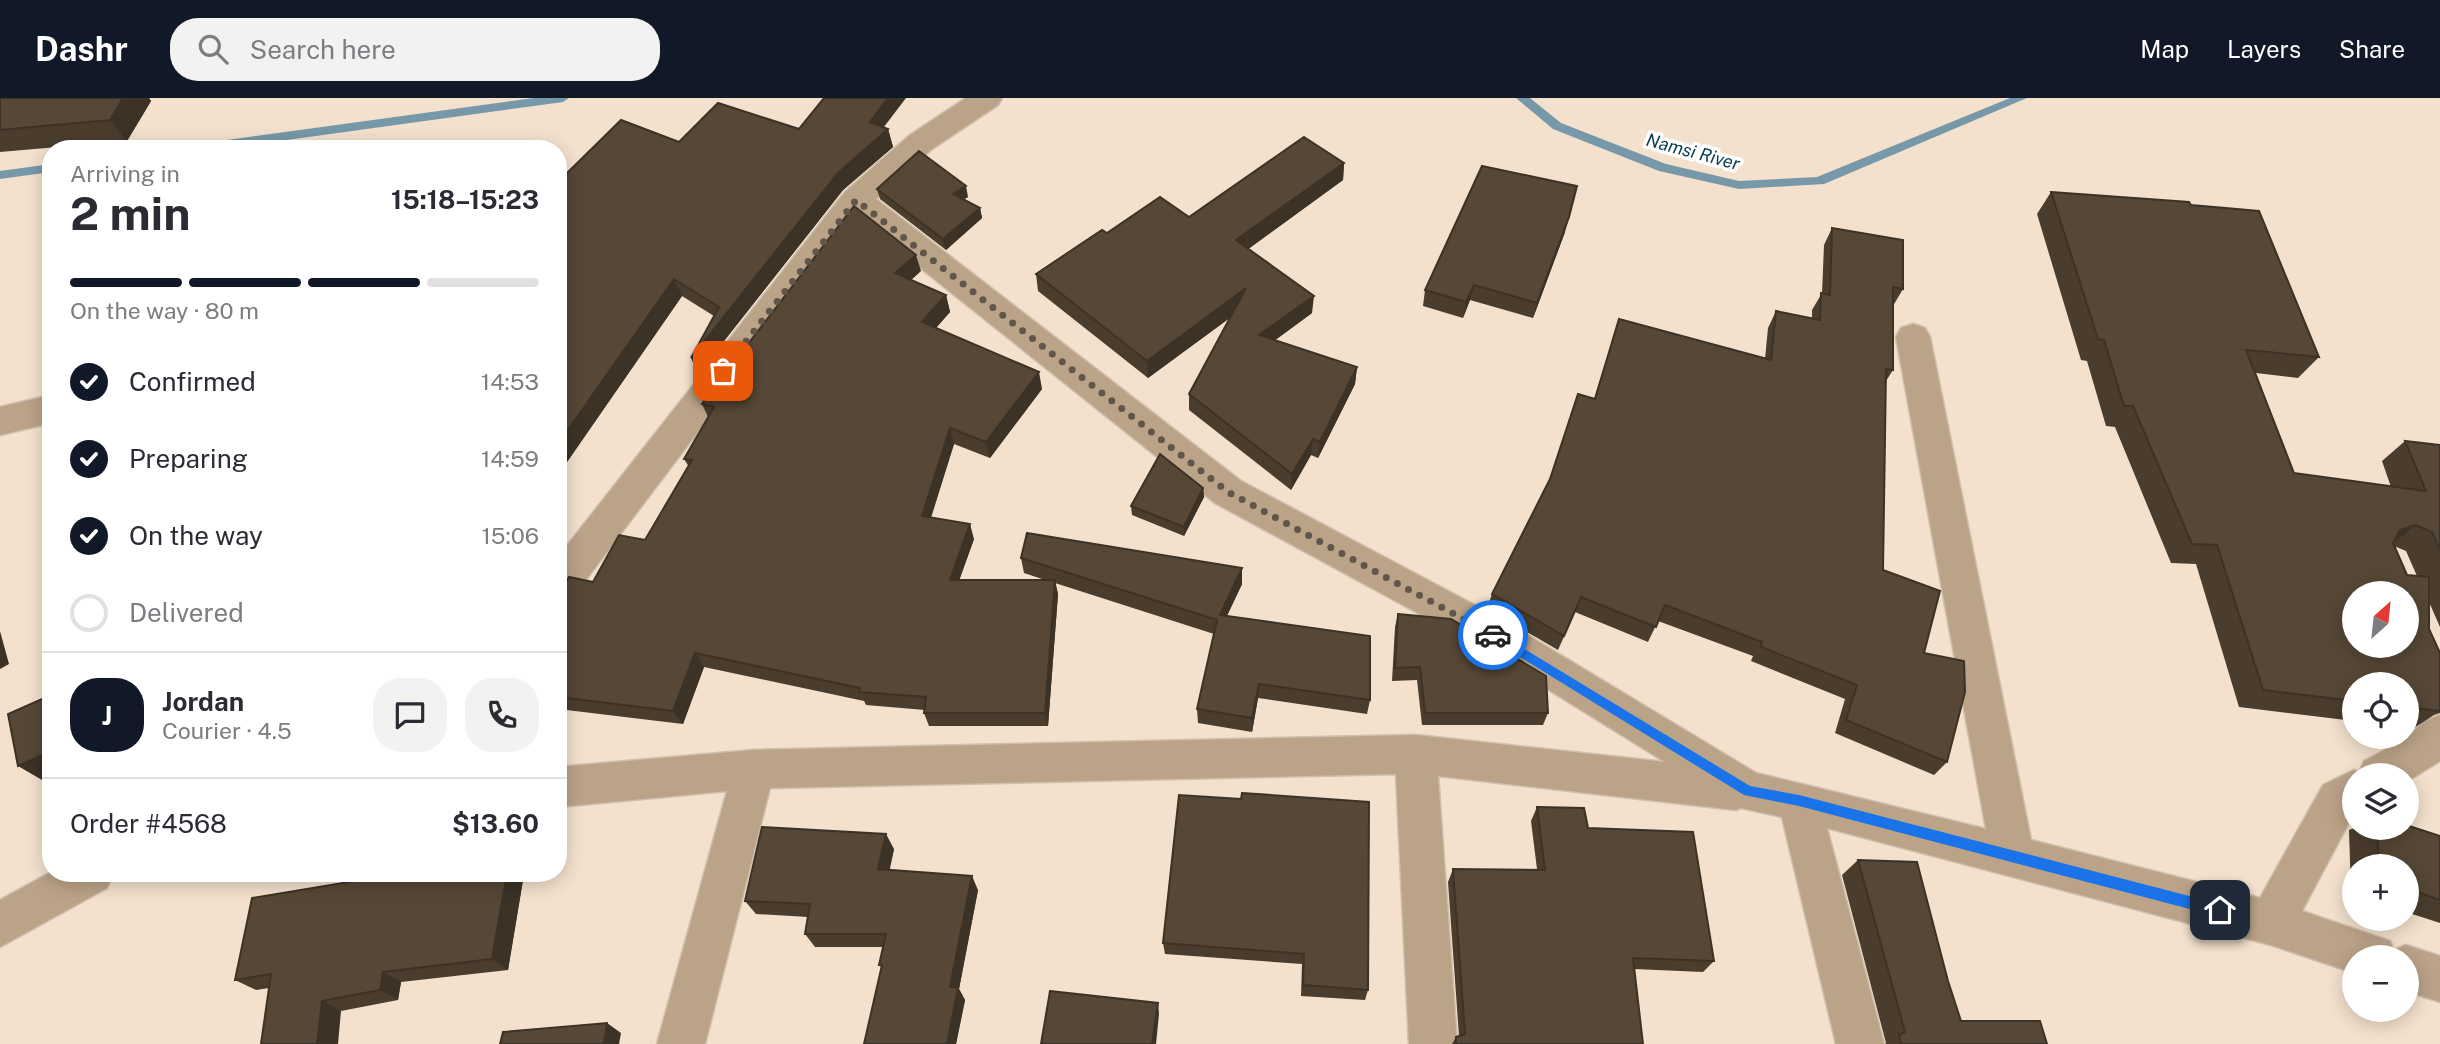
<!DOCTYPE html>
<html lang="en">
<head>
<meta charset="utf-8">
<style>
  body { margin:0; font-family:"Public Sans",sans-serif; background:#f2f2f3; color:#2b2b33; height:100vh; display:flex; flex-direction:column; font-size:26px; white-space:nowrap }
  * { box-sizing:border-box; margin:0 }
  p { font-size:23px; color:#7c7c81 }
  .icon { flex:none; width:38px; height:38px; fill:none; stroke:currentColor; stroke-width:2; stroke-linecap:round; stroke-linejoin:round }
  .map { position:relative; flex:1; overflow:hidden }
  .sheet { position:absolute; left:42px; top:42px; width:525px; height:742px; display:flex; flex-direction:column; background:#fff; border-radius:28px; box-shadow:0 4px 18px #0003 }
  .sheet>* { flex:none }
  .needle { width:46px; rotate:27deg }
  .tools { position:absolute; left:2342px; top:483px; display:grid; gap:14px }
  .tools a { display:grid; place-items:center; width:77px; height:77px; border-radius:50%; background:#fff; box-shadow:0 4px 18px #0003; font-size:35px }
  .pin { position:absolute; display:grid; place-items:center; width:60px; height:60px; color:#fff; margin:-30px; border-radius:14px; box-shadow:0 4px 10px #0006 }
  .courier { position:absolute; display:grid; place-items:center; width:70px; height:70px; margin:-35px; border:5px solid #1a73e8; border-radius:50%; background:#fff; color:#222; box-shadow:0 2px 9px #0007 }
  .summary em { font-style:normal; font-weight:700 }
  .summary div { display:flex; flex-direction:column-reverse }
  .summary { display:flex; align-items:center; justify-content:space-between; height:119px; padding:0 28px }
  h1 { font-size:46px; font-weight:700; line-height:52px }
  .bar { display:grid; grid-template-columns:repeat(4,1fr); gap:10px 7px; align-content:center; height:84px; padding:0 28px }
  .bar i { height:9px; border-radius:5px; background:#e1e1e2 }
  .bar .selected { background:#111827 }
  .bar p { grid-column:span 4 }
  .line { display:flex; align-items:center; gap:18px; padding:0 28px; border-top:2px solid #e1e1e2 }
  .line div { flex:1 }
  .round { display:grid; place-items:center; flex:none; width:74px; height:74px; border-radius:28px; background:#f2f2f3 }
  ol { padding:0 28px; list-style:none }
  li { display:flex; align-items:center; gap:21px; height:77px }
  li p { margin-inline-start:auto }
  li .icon { padding:7px; border-radius:50%; background:#111827; color:#fff; stroke-width:4 }
  li:last-child { color:#7c7c81 }
  li i { width:38px; height:38px; border:4px solid #e1e1e2; border-radius:50% }
  header { display:flex; align-items:center; gap:42px; box-sizing:border-box; height:98px; padding:0 35px; background:#111827; color:#fff }
  header strong { font-size:33px }
  nav { display:flex; gap:38px; margin-inline-start:auto; font-size:24px }
  .search { width:490px; height:63px; background:#f2f2f3; display:flex; align-items:center; gap:18px; box-sizing:border-box; padding:0 24px; border-radius:28px; color:#7c7c81; font-size:26px }
  .map>svg:first-child { display:block }
  .lines { fill:none; stroke-linecap:round; stroke-linejoin:round }
  .stream { fill:#7698a9; fill-rule:evenodd }
  .minor-casing { stroke:#cfbfad; stroke-width:3 }
  .minor { fill:#bba388; fill-rule:evenodd }
  .wall { fill:#4a3d2e; fill-rule:evenodd }
  .shaded-wall { fill:#3c3226 }
  .building { fill:#564736; stroke:#3c3226; stroke-width:2; fill-rule:evenodd }
  .route { fill:#1a73e8 }
  .done { stroke:#60564b; stroke-width:7; stroke-dasharray:0 12.6 }
  .labels { text-anchor:middle; stroke-width:7; stroke-linejoin:round; paint-order:stroke }
  .far-water-label { font-size:18px; font-style:italic; fill:#083b4e; stroke:#fff }
</style>
</head>
<body>
<header>
<strong>Dashr</strong>
<div class="search"><svg class="icon" aria-label="search" viewBox="0 0 24 24"><circle cx="10" cy="10" r="6"/><path d="M15 15l6 6"/></svg>Search here</div>
<nav><a>Map</a><a>Layers</a><a>Share</a></nav>
</header>
<div class="map">
<svg width="2440" height="946" viewBox="0 0 2440 946">
  <rect width="100%" height="100%" fill="#f3e1cd"/>
  <g class="lines">
    <!-- stream -->
    <path class="stream" d="M534,0H569L563,4L222,51H184L190,47Z
      M1516,0H1530L1561,25L1666,66L1739,83L1817,79L2010,0H2027L1824,86L1739,91L1659,73L1553,31Z
      M51,66V74L0,81V73Z"/>
    <defs>
      <path id="minor" d="M966,0H1002L998,7L932,51L876,101L1241,383L1501,521L1756,675L1986,731L1896,239L1901,230L1913,226L1925,230L1930,239L2031,742L2260,800L2323,687L2354,672L2359,674L2364,663L2404,642L2425,623L2440,617V663L2406,684V677H2354V715L2302,813L2390,843L2394,852L2406,847L2440,858V904L2406,893V859H2354V875L2271,847L1827,730L1884,946H1836L1782,719L1741,710L1736,712L1438,678L1457,946H1409L1396,676L770,690L705,946H657L727,693L558,709V669L754,652L1416,637L1665,664L1473,545L1215,405L859,121L572,500L558,504V459L845,94L910,37Z
        M51,297V325L0,337V309Z
        M51,774L113,775L107,790L0,849V802Z"/>
    </defs>
    <!-- minor casing -->
    <use href="#minor" class="minor-casing"/>
    <!-- minor -->
    <use href="#minor" class="minor"/>
  </g>
  <!-- wall -->
  <path class="wall" d="M0,0H149L151,3L127,43L0,54Z
    M884,29L888,31L893,49L843,92L698,276L714,218L682,198L558,377L679,44L799,31Z
    M1344,65L1343,82L1248,151L1312,215L1275,242L1357,269L1355,286L1318,360L1311,357L1291,392L1189,312V296L1231,219L1148,280L1038,193L1036,176L1107,135L1189,119Z
    M877,91L968,99L964,101L980,110L982,120L946,152L880,101Z
    M2051,94L2191,107L2319,259L2298,280L2256,275L2294,375L2391,389L2382,363L2405,343L2440,347V529L2429,504V531L2440,555V615L2434,617L2414,630L2406,629V586H2354V623L2239,609L2196,466L2171,465L2115,329L2106,328L2087,263L2081,262L2037,116ZM2394,448L2406,453L2417,478L2407,477Z
    M1832,130L1903,191L1893,208V272L1886,283L1883,472L1924,555L1947,664L1934,677L1835,635L1845,601L1751,563L1753,558L1658,523L1648,544L1575,514L1558,552L1487,511L1492,496L1594,301L1619,221L1765,261L1768,230L1776,213L1812,220V212L1822,195L1824,147Z
    M1565,134L1533,220L1470,202L1463,220L1423,208L1425,192Z
    M921,173L911,182L946,197L950,214L936,230L1042,291L990,360L954,346L931,420L974,441L959,482H1045L1024,475L1021,460L1242,470V486L1227,518L1370,602L1367,616L1258,600L1252,634L1198,625L1197,611L1214,536L1055,485L1058,496L1048,628H929L924,615L925,612L866,607L864,603L704,569L683,626L558,611V498L593,484L645,442L689,369L684,361L708,319L702,306Z
    M1203,390L1204,399L1184,438L1132,417L1131,408Z
    M1398,516L1548,615L1543,627H1422L1417,582L1392,583L1395,529Z
    M1179,697L1368,892L1365,902L1301,898L1302,866L1165,856L1163,845Z
    M1537,709L1588,730L1714,863L1703,874L1634,871L1643,946H1452L1456,939L1459,938L1448,784L1453,771H1537L1531,723Z
    M2354,730H2406L2440,738V825L2406,814V768H2354V796L2351,795L2349,732Z
    M894,751L889,772L978,792L959,891L965,902L956,946H864L882,870L879,867L883,849H815L805,836L808,819L756,816L745,803Z
    M1858,762L1948,883L1961,923L2047,946H1885L1886,945L1842,777Z
    M461,775H515L523,782L508,872L401,884L398,902L341,913L269,890L256,892L235,882L406,782Z"/>
  <!-- shaded-wall -->
  <path class="shaded-wall" d="M123,0H149L151,3L127,43L110,22Z
    M888,0H906L874,42L870,24Z
    M888,31L893,49L843,92L698,276L691,260L838,75Z
    M1344,65L1343,82L1236,160V142Z
    M966,88L968,99L955,106L953,96Z
    M980,110L982,120L946,152L943,141Z
    M1569,119L1565,134L1533,220L1537,205Z
    M916,157L921,173L899,192L895,175Z
    M674,181L682,198L558,377V346Z
    M1474,187L1470,202L1463,220L1466,204Z
    M1246,190V208L1148,280L1147,263Z
    M946,197L950,214L926,241L922,224Z
    M1314,198L1312,215L1259,254V237Z
    M1357,269L1355,286L1318,360L1320,344Z
    M1039,274L1042,291L990,360L986,344Z
    M950,330L954,346L926,434L922,418Z
    M1313,341L1311,357L1291,392L1292,376Z
    M1203,390L1204,399L1184,438V429Z
    M970,426L974,441L954,497L950,482Z
    M2416,427L2391,447L2400,432Z
    M1242,470V486L1220,532V517Z
    M1055,482L1058,496L1048,628L1045,615Z
    M0,533L9,566L0,571Z
    M695,555L704,569L683,626L673,613Z
    M1259,586L1258,600L1252,634V620Z
    M51,653V678L42,682L18,668Z
    M886,736L894,751L887,785L878,771Z
    M507,775H515L523,782L508,872L492,861Z
    M397,776L414,788L396,783Z
    M972,778L978,792L959,891L965,902L956,946H947L950,889Z
    M383,874L401,884L398,902L380,892Z
    M322,903L341,913L338,946H317Z
    M1158,905L1159,916L1156,946H1152Z
    M607,925L621,935L619,946H604Z"/>
  <!-- building -->
  <path class="building" d="M0,0H123L110,22L0,32Z
    M824,0H888L870,24L888,31L838,75L691,260L719,209L674,181L558,346V84L621,22L679,44L718,5L799,31Z
    M1304,39L1344,65L1236,142L1314,198L1259,237L1357,269L1320,344L1313,341L1292,376L1189,296L1246,190L1147,263L1036,176L1102,132L1107,135L1160,99L1189,119Z
    M919,53L966,88L953,96L980,110L943,141L877,91Z
    M1482,68L1577,88L1569,119L1537,205L1474,187L1466,204L1425,192Z
    M2051,94L2189,104L2191,107L2259,113L2319,259L2246,252L2294,375L2426,393L2405,343L2440,347V452L2432,434L2416,427L2400,432L2393,445L2407,477L2429,479V531L2440,555V613L2406,609V586H2354V603L2263,592L2217,447L2192,446L2133,308H2124L2104,242L2098,241ZM2354,495H2406V548H2354Z
    M854,108L916,157L895,175L946,197L922,224L1039,274L986,344L950,330L922,418L970,426L950,482H1055L1045,615H924L926,599L859,594L860,590L695,555L673,613L558,599V498L569,479L593,484L619,437L645,442L692,362L684,361L714,309L702,306Z
    M1832,130L1903,142V191L1893,189V272L1886,271L1883,472L1940,493L1924,555L1964,563L1965,594L1947,664L1846,622L1857,587L1761,549L1762,544L1665,507L1656,529L1581,499L1564,538L1492,496L1550,381L1578,296L1595,301L1619,221L1771,262L1776,213L1820,222L1821,195L1830,197Z
    M1160,356L1203,390L1184,429L1131,408Z
    M1027,435L1242,470L1220,517L1370,538V602L1259,586L1252,620L1197,611L1217,522L1021,460Z
    M1398,516L1451,521L1546,578L1548,615H1425L1420,569L1395,570Z
    M51,597V653L18,668L8,616Z
    M1242,695L1369,704L1368,892L1303,887L1304,856L1163,845L1179,697L1241,701Z
    M1537,709L1584,710L1588,730L1693,734L1714,863L1633,860L1643,946H1456V939L1465,936L1453,771L1545,772Z
    M2406,727L2440,738V802L2406,790V768H2379L2377,730H2406Z
    M762,729L886,736L878,771L972,778L950,889L958,890L947,946H864L882,867H879L886,836H805L810,806L745,803Z
    M1858,762L1917,764L1948,883L1961,923H2040L2047,946H1901L1899,937L1905,934Z
    M461,775H507L492,861L383,874L380,892L322,903L317,946H261L271,876L235,882L252,800L397,776L396,783Z
    M1050,893L1158,905L1152,946H1041Z
    M607,925L604,946H500L503,934Z"/>
  <!-- route -->
  <path class="route" d="M1493,532L1750,688L1799,697L2220,806L2226,812L2220,819L1799,708L1744,697L1489,540V533Z"/>
  <g class="lines">
    <!-- done -->
    <path class="done" d="M723,273L856,102L1228,394L1493,537"/>
  </g>
  <g class="labels">
    <!-- far-water labels -->
    <g class="far-water-label">
      <text transform="translate(1693 54) rotate(15)" y="6">Namsi River</text>
    </g>
  </g>
</svg>
<div class="tools">
<a><svg class="needle" viewBox="-14 -14 28 28"><path d="M0-13l5 13h-10z" fill="#e53935"/><path d="M0 13l5-13h-10z" fill="#7c7c81"/></svg></a>
<a><svg class="icon" aria-label="locate" viewBox="0 0 24 24"><circle cx="12" cy="12" r="6"/><path d="M12 2v4M12 18v4M2 12h4M18 12h4"/></svg></a>
<a><svg class="icon" aria-label="layers" viewBox="0 0 24 24"><path d="M12 4l9 5-9 5-9-5zM3 14l9 5 9-5"/></svg></a>
<a>+</a>
<a>−</a>
</div>
<div class="pin" style="left:723px;top:273px;background:#ea580c"><svg class="icon" aria-label="bag" viewBox="0 0 24 24"><path d="M5 8h14l-1 12H6zM9 8a3 3 0 0 1 6 0"/></svg></div>
<div class="pin" style="left:2220px;top:812px;background:#1f2937"><svg class="icon" aria-label="home" viewBox="0 0 24 24"><path d="M3 11l9-7 9 7M6 9v11h12V9"/></svg></div>
<div class="courier" style="left:1493px;top:537px"><svg class="icon" aria-label="car" viewBox="0 0 24 24"><path d="M5 17H2v-5l4-1 3-4h7l3 4 3 1v5h-3M9 17h6M6 11h13"/><circle cx="7" cy="17" r="2"/><circle cx="17" cy="17" r="2"/></svg></div>
<section class="sheet">
<div class="summary"><div><h1>2 min</h1><p>Arriving in</p></div><em>15:18–15:23</em></div>
<div class="bar"><i class="selected"></i><i class="selected"></i><i class="selected"></i><i></i><p>On the way · 80 m</p></div>
<ol>
<li><svg class="icon" aria-label="check" viewBox="0 0 24 24"><path d="M5 12l5 5 9-10"/></svg>Confirmed<p>14:53</p></li>
<li><svg class="icon" aria-label="check" viewBox="0 0 24 24"><path d="M5 12l5 5 9-10"/></svg>Preparing<p>14:59</p></li>
<li><svg class="icon" aria-label="check" viewBox="0 0 24 24"><path d="M5 12l5 5 9-10"/></svg>On the way<p>15:06</p></li>
<li><i></i>Delivered</li>
</ol>
<div class="line" style="height:126px"><b class="round" style="background:#111827;color:#fff">J</b><div><b>Jordan</b><p>Courier · 4.5</p></div><a class="round"><svg class="icon" aria-label="chat" viewBox="0 0 24 24"><path d="M4 5h16v11H9l-5 4z"/></svg></a><a class="round"><svg class="icon" aria-label="phone" viewBox="0 0 24 24"><path d="M5 4h4l2 5-3 2q2 4 5 5l2-3 5 2v4C11 20 4 13 5 4z"/></svg></a></div>
<div class="line" style="height:91px"><div>Order #4568</div><b>$13.60</b></div>
</section>
</div>
</body>
</html>
